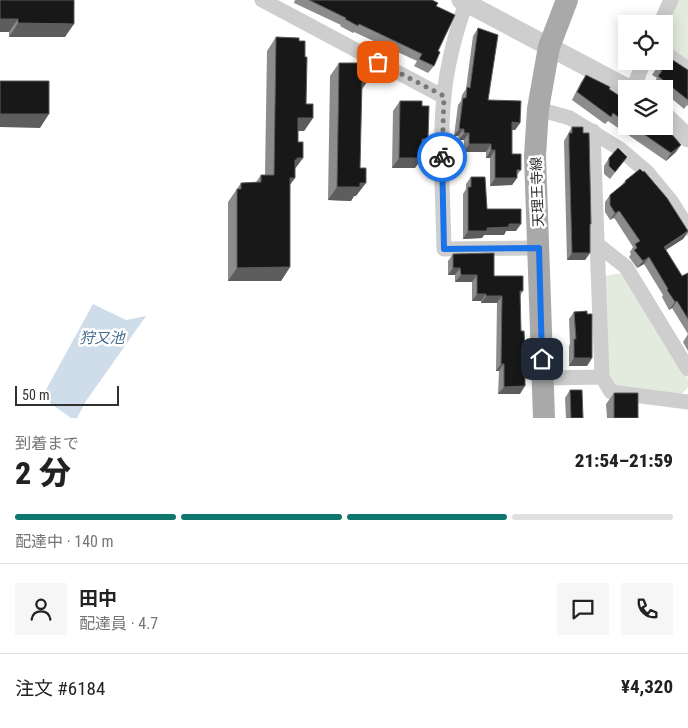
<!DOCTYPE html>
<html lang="ja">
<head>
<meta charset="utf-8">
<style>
  body { margin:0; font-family:"Roboto Condensed","Noto Sans JP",sans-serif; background:#f6f6f6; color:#222; height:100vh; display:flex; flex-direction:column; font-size:19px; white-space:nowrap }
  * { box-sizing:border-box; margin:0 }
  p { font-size:16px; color:#767676 }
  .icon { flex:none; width:28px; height:28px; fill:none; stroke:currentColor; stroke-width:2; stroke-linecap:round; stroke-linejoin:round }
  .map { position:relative; height:418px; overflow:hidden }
  .panel { display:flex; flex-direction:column; background:#fff; flex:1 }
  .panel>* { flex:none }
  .tools { position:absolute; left:618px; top:15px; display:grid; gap:10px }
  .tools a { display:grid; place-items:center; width:55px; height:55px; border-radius:0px; background:#fff; box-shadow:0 2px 12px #0003; font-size:25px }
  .scale { position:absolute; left:15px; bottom:12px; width:104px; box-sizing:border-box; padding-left:5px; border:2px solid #313131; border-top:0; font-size:14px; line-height:18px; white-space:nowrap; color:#313131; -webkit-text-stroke:4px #fff; paint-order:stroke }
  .pin { position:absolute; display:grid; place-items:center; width:42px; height:42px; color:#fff; margin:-21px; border-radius:10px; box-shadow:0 2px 8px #0006 }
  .courier { position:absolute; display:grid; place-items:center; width:50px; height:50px; margin:-25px; border:4px solid #1a73e8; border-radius:50%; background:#fff; color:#222; box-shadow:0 1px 6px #0007 }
  .headline em { font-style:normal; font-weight:800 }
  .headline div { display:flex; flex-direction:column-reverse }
  .headline { display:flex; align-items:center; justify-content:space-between; height:85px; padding:0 15px }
  h1 { font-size:32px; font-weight:800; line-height:38px }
  .bar { display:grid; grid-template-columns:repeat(4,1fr); gap:8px 5px; align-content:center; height:60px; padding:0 15px }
  .bar i { height:6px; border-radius:4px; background:#e0e0e0 }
  .bar .on { background:#0f766e }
  .bar p { grid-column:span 4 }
  .line { display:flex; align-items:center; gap:12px; padding:0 15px; border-top:1px solid #e0e0e0 }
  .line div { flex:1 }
  .round { display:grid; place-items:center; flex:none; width:52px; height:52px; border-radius:0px; background:#f6f6f6 }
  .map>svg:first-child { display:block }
  .green { fill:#e3eade }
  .water { fill:#cfddeb }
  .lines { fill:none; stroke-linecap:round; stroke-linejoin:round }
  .minor { stroke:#cecece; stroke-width:15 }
  .tertiary { stroke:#cecece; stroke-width:19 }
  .primary { stroke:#a9a9a9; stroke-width:22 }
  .wall { fill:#8c8c8c }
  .shaded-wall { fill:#5d5d5d }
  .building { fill:#181818; stroke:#5d5d5d }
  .done { stroke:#797979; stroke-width:5; stroke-dasharray:0 9 }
  .route { stroke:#1a73e8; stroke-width:6 }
  .labels { text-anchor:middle; stroke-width:5; stroke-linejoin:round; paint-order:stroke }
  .street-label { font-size:14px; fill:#313131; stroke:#fff }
  .water-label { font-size:15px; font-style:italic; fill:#446a8f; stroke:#fff }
</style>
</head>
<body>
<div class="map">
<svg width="688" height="418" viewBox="0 0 688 418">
  <rect width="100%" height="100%" fill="#fff"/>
  <!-- green -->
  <path class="green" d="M677,0H688V60L665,43C660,27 670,14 677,0Z
    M622,273L688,380V387L682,394L616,387L609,382L604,276Z"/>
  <!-- water -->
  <path class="water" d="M93,304L126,320L146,316L86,401L77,418H71L42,397Z"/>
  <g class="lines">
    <!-- minor -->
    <path class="minor" d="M262,0L444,97
      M467,0C456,31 447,64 444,96C439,147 443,198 444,249L539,248
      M660,24L671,0
      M664,52L688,69
      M633,89L644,61
      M538,109L570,118L620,149L647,172L671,201L688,228
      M593,131L602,377
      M598,245L626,267L688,369
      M543,378L602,377L611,392L688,402"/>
    <!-- tertiary -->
    <path class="tertiary" d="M461,0L629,89
      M664,115L688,138"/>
    <!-- primary -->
    <path class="primary" d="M544,418L535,156L538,109L549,47L567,0"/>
  </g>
  <!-- wall -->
  <path class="wall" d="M0,0L65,37H9V32H0Z
    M294,0H432L436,6L438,51L434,66L428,73L414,66L417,61L354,32L353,33L340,26L341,25L294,3L295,0Z
    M478,28L488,100L520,123L515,130H512V154L521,170L517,175V178L512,185L490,186V158H486V152H464V140H459L458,136H454L458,105L461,101L462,95L466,89L473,36Z
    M276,37L299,41L305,57L306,104L313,118L304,131H298V142L303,158L295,169V178L290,185V267L281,281H228V202L241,183L256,182L261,175H265L267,51Z
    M661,61L688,70V106L687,105L684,109L664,92V89H659L653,84L657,78L652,75Z
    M339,63L362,90L356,196H354L351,201L328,200L330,76Z
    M586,75L626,100V126H664L676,152L666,161L608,121L605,124L572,100L581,82Z
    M400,101L422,106L428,139L422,148V158L415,168H392L393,111Z
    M572,127L590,226V253L585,260H567L564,141Z
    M627,157L610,179L604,174V166L609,158Z
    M471,177L487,209L516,231H506L504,235H484L482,238L463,239V194L466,189V184Z
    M625,181L688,232L683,239L666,250L682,276L688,273V334L672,308L669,310L662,297L663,295L644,264L637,268L629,257L631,254L630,252L633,247L615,219L613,218L610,220L605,212V202L610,195L622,185Z
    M453,254L523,291L520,296V394H498L499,371H496L497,303H481V301H472V282H455V275H448V261Z
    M574,312L592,358L587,366H569V346L570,344L569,319Z
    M688,334V351L683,342Z
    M570,390L583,418H566L565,398Z
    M614,393L638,418H607L606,404Z"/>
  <!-- shaded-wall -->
  <path class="shaded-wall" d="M0,19H18L9,32H0Z
    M18,23L74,24L65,37H9Z
    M362,82H367L358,95Z
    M0,114H49L40,128L0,127Z
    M298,118H313L304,131H289Z
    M512,122L520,123L515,130H507Z
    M459,129H464L458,136H454Z
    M464,133H469L464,140H459Z
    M422,139H428L421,149Z
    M469,144H491L486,152H464Z
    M681,145L676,152L666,161L671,153Z
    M491,150H495L490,158H486Z
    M297,158H303L293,171H290Z
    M399,158H422L415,168H392Z
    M290,178H295L285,191Z
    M495,178H517L512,185L490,186Z
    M360,183H366L356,196H354L351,201L328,200L337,187Z
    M619,211L613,218L610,220L615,213Z
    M509,224H521L516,231H506L504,235H484L482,238L463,239L468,231Z
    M688,232L683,239L659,254L664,247Z
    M572,253H590L585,260H567Z
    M649,257L644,264L637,268L643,261Z
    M290,267L281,281H228L237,268Z
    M453,268H460L455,275H448Z
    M461,275H477L472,282H455Z
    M477,294H486L481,301H472Z
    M486,296H502L497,303H481Z
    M677,301L672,308L669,310L675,302Z
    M574,358H592L587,366H569Z
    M501,364H504L499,371H496Z
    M525,386L520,394H498L504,387Z"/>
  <!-- building -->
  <path class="building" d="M0,0H74V24L18,23V19H0Z
    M309,0H432L438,3L436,6L455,15L438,51L440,52L434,66L419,59L422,54L359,24L358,26L345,19L346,18Z
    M478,28L498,35L488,100L521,101L520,123L512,122V154H521V170H517V178H495V150H491V144H469V133H464V129H459L463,98H466L467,87L470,88Z
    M276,37L299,38V41H305V57H307L306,104H313V118H298V142H303V158H297V160H295V178H290V267L237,268V189H241V183L261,182V175H274Z
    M665,55L688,70V100L658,76L662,71L657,68L661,61H664V57Z
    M339,63H362V66H368L367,82H362L360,168H366V183H360V187H337Z
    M586,75L610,87L609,89L626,100V123L613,113L611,117L577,92Z
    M0,81H49V114H0Z
    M400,101H422V106H429L428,139H422V158H399Z
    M664,125L681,145L671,153L632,126H664Z
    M572,127H583V133H589L591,224H590V253H572L569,146V133H572Z
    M618,148L627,157L615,172L609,166V158Z
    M640,169L643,172L644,171L667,198L688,231L664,247L682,276L688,273V319L677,301L675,302L667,290L668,289L649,257L643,261L634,250L637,248L635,244L640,241L620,212L619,211L615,213L610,205V195L626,182L625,181Z
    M471,177H485L487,209H521V224H509V227L487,228V231H468V187H471Z
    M494,253V276H523V291H520L521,331H524L525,348V386L504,387V364H501L502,296H486V294H477V275H461L460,268H453V254Z
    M587,311V314H592V358H574V339H576L574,312Z
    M570,390H582L583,418H571Z
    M614,393H638V418H614Z"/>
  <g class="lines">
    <!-- done -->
    <path class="done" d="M378,62L444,96L442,157"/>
    <!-- route -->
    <path class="route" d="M442,157L444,249L539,248L542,359"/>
  </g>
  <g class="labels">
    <!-- street labels -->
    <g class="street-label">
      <text transform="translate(537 192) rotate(-92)" y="5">天理王寺線</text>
    </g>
    <!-- water labels -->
    <g class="water-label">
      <text x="102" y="343">狩又池</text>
    </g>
  </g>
</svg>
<div class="tools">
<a><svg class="icon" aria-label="locate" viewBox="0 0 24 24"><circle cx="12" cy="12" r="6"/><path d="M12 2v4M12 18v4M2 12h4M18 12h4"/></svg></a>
<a><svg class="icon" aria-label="layers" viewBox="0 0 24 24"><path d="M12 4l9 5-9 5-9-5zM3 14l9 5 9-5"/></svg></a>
</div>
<div class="scale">50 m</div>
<div class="pin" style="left:378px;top:62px;background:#ea580c"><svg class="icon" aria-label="bag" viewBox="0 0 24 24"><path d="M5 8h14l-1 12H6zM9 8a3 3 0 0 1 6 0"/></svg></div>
<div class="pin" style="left:542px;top:359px;background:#1f2937"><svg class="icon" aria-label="home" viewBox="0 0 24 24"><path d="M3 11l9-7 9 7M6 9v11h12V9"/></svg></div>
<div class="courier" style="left:442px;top:157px"><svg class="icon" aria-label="bike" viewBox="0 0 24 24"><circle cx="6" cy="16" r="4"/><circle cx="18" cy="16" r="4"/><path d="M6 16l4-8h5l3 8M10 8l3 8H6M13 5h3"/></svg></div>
</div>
<section class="panel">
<div class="headline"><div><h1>2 分</h1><p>到着まで</p></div><em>21:54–21:59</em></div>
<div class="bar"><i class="on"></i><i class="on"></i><i class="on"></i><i></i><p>配達中 · 140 m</p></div>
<div class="line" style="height:90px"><a class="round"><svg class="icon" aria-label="person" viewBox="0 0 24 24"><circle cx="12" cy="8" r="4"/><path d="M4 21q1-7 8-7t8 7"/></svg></a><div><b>田中</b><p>配達員 · 4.7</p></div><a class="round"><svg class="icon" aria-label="chat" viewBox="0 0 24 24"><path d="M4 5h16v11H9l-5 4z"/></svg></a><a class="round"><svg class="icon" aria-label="phone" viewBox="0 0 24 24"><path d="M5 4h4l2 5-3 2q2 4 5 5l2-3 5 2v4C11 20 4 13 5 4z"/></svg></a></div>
<div class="line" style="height:65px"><div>注文 #6184</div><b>¥4,320</b></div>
</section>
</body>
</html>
